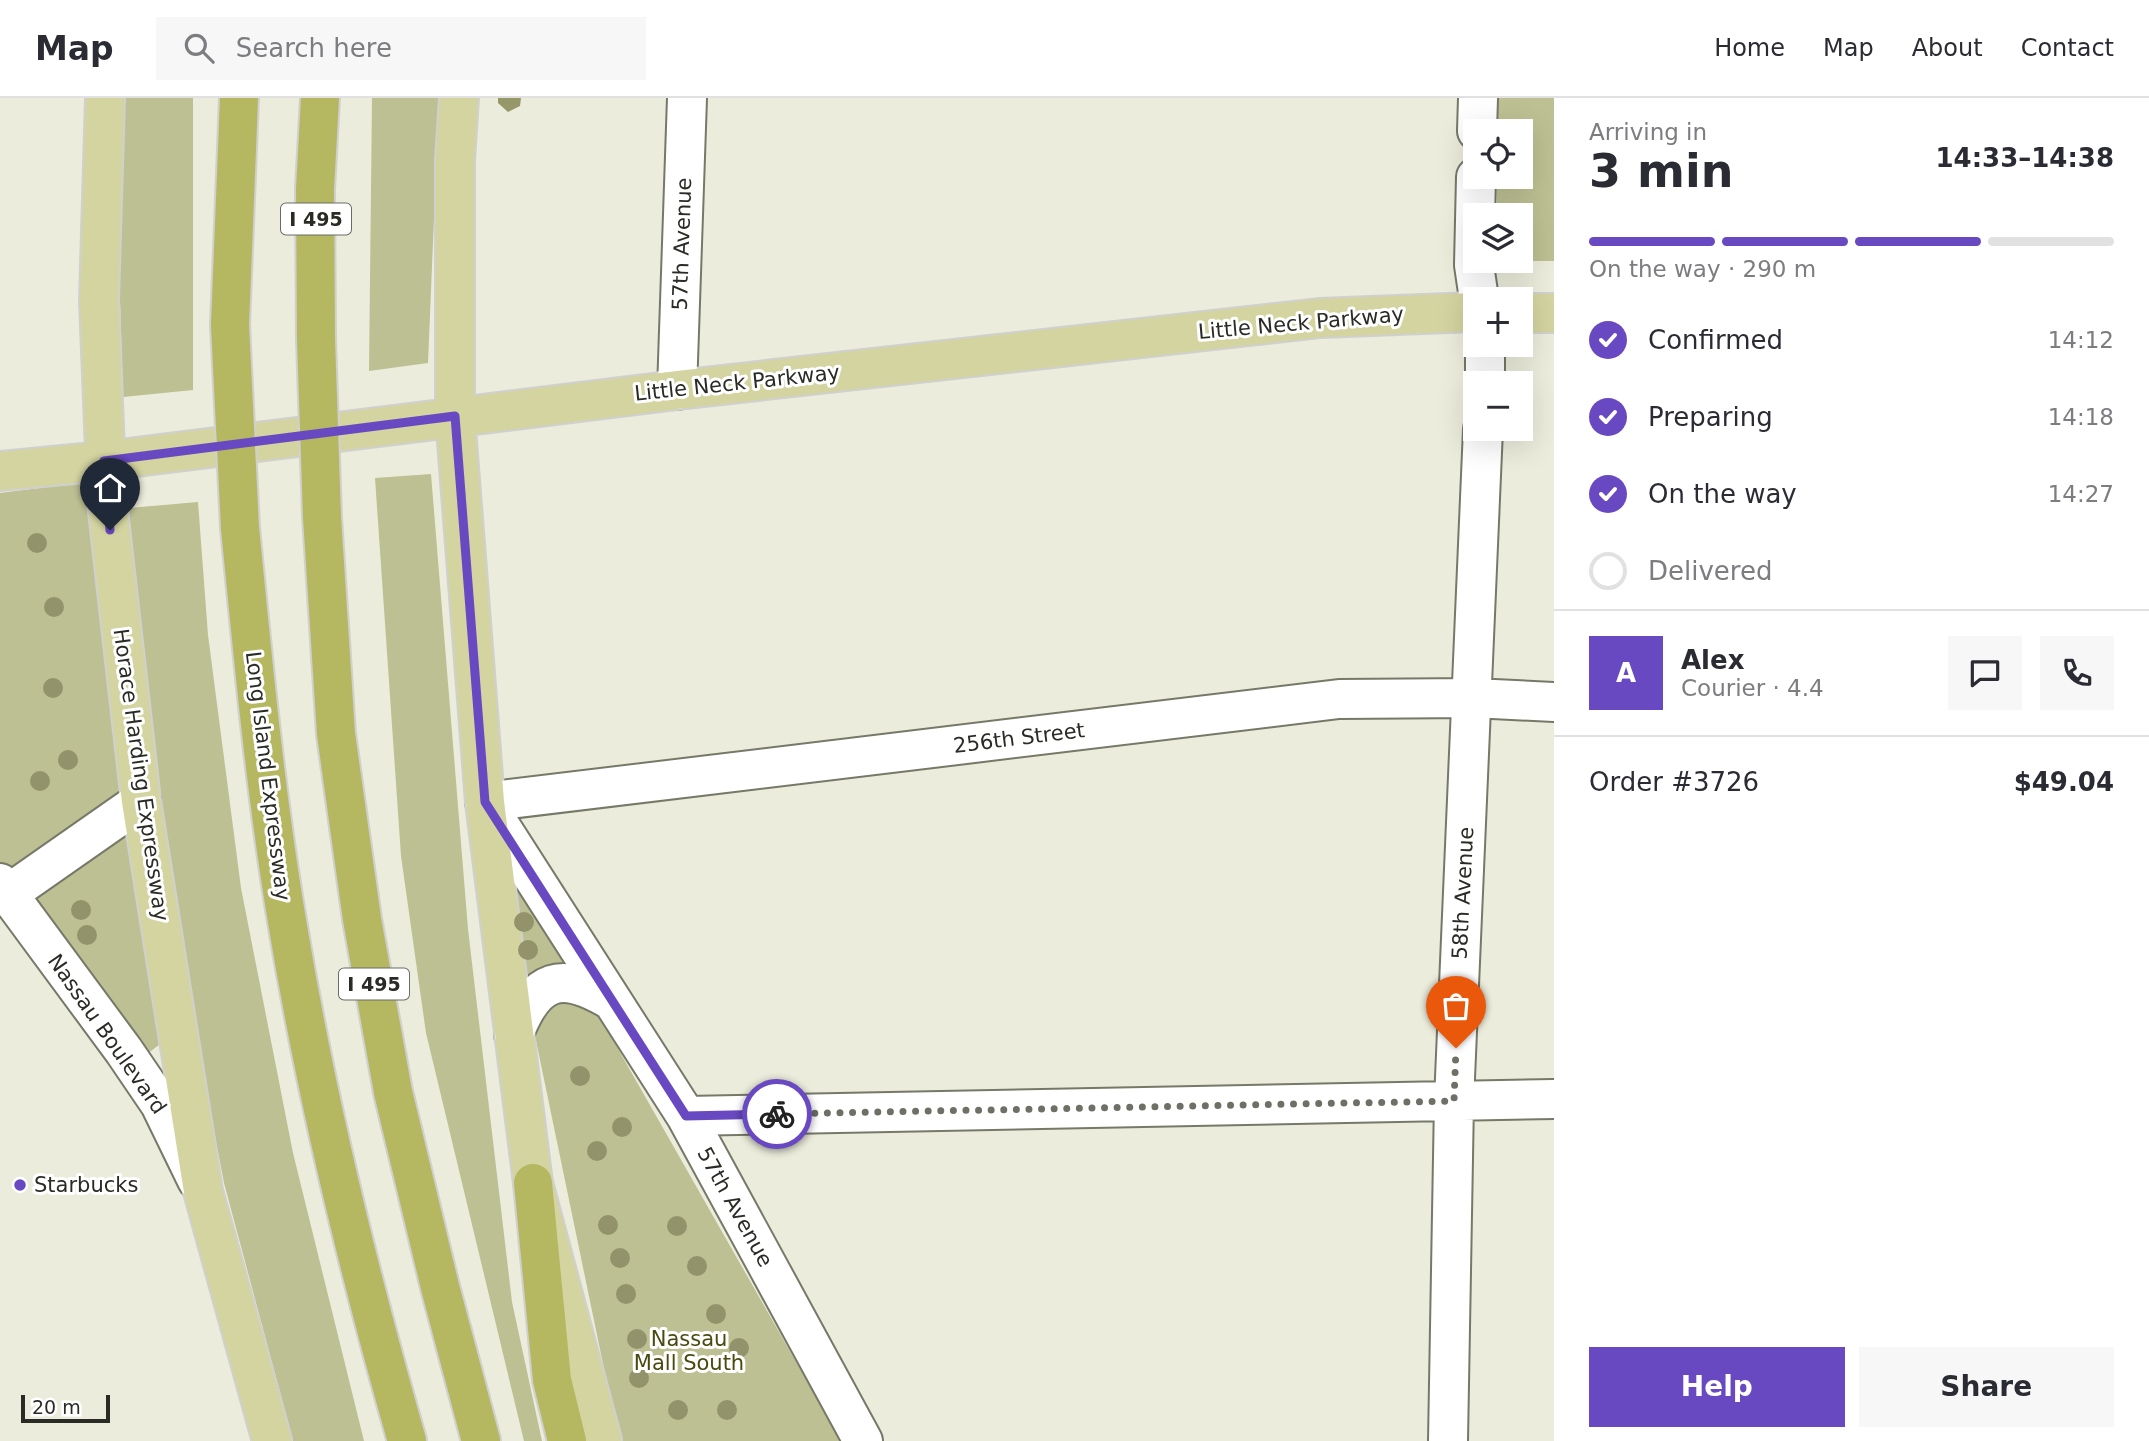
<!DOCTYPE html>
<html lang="en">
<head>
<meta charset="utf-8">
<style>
  body { margin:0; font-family:"DejaVu Sans",sans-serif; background:#f7f7f7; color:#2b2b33; height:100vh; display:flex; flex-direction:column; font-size:26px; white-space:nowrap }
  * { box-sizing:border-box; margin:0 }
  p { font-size:23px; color:#7c7c81 }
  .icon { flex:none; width:38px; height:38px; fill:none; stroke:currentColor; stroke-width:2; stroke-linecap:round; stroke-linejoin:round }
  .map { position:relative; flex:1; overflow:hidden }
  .side { display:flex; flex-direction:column; background:#fff; width:595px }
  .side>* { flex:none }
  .tools { position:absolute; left:1463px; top:21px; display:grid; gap:14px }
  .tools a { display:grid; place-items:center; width:70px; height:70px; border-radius:0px; background:#fff; box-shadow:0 7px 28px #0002; font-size:35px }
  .scale { position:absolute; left:21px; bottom:18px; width:89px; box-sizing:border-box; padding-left:7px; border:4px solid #2a2b25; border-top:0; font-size:19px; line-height:24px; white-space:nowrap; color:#2a2b25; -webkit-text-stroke:5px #fff; paint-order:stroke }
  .pin { position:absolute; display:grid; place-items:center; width:60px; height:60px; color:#fff; margin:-72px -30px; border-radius:50% 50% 50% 0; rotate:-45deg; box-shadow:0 0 7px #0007 }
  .pin .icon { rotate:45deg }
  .courier { position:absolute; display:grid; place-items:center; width:70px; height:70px; margin:-35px; border:5px solid #6949c2; border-radius:50%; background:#fff; color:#222; box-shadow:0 2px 9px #0007 }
  .head em { font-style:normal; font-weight:600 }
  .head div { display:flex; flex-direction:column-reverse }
  .head { display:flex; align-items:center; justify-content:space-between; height:119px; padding:0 35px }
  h1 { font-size:46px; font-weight:600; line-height:52px }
  .bar { display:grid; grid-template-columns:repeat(4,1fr); gap:10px 7px; align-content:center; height:84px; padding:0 35px }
  .bar i { height:9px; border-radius:5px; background:#e1e1e2 }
  .bar .selected { background:#6949c2 }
  .bar p { grid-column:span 4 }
  .line { display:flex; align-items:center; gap:18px; padding:0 35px; border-top:2px solid #e1e1e2 }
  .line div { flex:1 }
  .round { display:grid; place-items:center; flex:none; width:74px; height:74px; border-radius:0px; background:#f7f7f7 }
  ol { padding:0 35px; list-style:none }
  li { display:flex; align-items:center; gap:21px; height:77px }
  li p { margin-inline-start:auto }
  li .icon { padding:7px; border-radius:50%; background:#6949c2; color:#fff; stroke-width:4 }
  li:last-child { color:#7c7c81 }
  li i { width:38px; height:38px; border:4px solid #e1e1e2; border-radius:50% }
  .primary-button { display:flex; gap:14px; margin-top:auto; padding:14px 35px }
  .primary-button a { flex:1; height:80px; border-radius:0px; background:#6949c2; color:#fff; font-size:28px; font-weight:600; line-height:80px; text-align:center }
  .primary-button a+a { background:#f7f7f7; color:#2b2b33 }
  header { display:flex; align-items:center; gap:42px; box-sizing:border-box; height:98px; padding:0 35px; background:#fff; border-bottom:2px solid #e1e1e2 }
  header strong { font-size:33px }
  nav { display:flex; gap:38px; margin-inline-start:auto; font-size:24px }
  .search { width:490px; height:63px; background:#f7f7f7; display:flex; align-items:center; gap:18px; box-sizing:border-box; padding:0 24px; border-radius:0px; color:#7c7c81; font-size:26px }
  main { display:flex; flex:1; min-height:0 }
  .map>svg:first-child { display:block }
  .green { fill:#bdc092 }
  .water { fill:#969869 }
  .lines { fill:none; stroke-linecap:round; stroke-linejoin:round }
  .minor-casing { stroke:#767868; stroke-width:42 }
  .major-casing { stroke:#d0d0cf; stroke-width:42 }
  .highway-casing { stroke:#d0d0cf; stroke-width:42 }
  .minor { stroke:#fff; stroke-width:38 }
  .major { stroke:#d3d4a0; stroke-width:38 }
  .highway { stroke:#b5b860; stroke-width:38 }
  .highway-bridge-casing { stroke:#d0d0cf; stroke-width:42; stroke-linecap:butt }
  .highway-bridge { stroke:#b5b860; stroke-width:38 }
  .tree { fill:#92936b }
  .done { stroke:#6e6f65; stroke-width:7; stroke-dasharray:0 12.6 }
  .route { stroke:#6949c2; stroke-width:9 }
  .poi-dot { fill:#6949c2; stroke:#fff; stroke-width:2.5 }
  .labels { text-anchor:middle; stroke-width:6; stroke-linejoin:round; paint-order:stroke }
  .shield { fill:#fff; stroke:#6a6b66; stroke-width:2 }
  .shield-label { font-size:19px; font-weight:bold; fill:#2a2b25 }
  .street-label { font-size:21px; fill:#2a2b25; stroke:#fff }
  .poi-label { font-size:21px; fill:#2a2b25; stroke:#fff; text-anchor:start }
  .park-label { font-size:21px; fill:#494a10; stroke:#fff }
</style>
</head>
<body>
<header>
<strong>Map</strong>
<div class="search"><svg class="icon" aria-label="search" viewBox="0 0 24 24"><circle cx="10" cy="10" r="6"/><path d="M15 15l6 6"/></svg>Search here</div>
<nav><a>Home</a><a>Map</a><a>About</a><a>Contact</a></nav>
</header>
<main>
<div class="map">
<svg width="1554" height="1343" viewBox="0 0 1554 1343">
  <rect width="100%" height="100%" fill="#ebecdb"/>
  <!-- green -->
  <path class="green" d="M123,0H193V292L123,299L117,107Z
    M372,0H439L428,265L369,273Z
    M1498,0H1554V163H1521V117H1497V79H1521V33H1498Z
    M431,376L468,831L512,1204L542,1343H524L426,935L401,758L375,380Z
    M95,383L160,946L142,960L0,772V395Z
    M198,404L208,537L241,790L293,1055L364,1343H293L224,1085L177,840L141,596L129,410Z
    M510,761L841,1343H619L499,764Z"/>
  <!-- water -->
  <path class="water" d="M498,0H521L520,8L508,14L498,5Z"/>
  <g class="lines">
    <defs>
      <path id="minor" d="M1477,33L1478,0
        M1476,79L1474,167L1479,201
        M1485,247V285
        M677,292L687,0
        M0,785L124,953L160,1006L197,1082
        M8,796L141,703
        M514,936C536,880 560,872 612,903
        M686,1018L1554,1001
        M863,1343L686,1018L485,704L1339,601L1473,600L1554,604
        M1448,1343L1454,1003L1483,331"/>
      <path id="major" d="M105,0L99,202L107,404L141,703L203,1093L272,1343
        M459,0L455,62V318L485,704L533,1085L602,1343
        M1521,215H1554
        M0,373L104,363L677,292L1320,220L1475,214"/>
      <path id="highway" d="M230,227L239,0
        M316,241L315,91L320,0
        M322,419L336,636L362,821L393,994L440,1189L481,1343
        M240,430C253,561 265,693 287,823C316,999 358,1172 407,1343
        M533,1085L552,1282L567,1343"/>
    </defs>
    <!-- minor casing -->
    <use href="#minor" class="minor-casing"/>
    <!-- major casing -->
    <use href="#major" class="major-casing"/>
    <!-- highway casing -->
    <use href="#highway" class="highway-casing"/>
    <!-- minor -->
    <use href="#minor" class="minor"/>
    <!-- major -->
    <use href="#major" class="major"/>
    <!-- highway -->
    <use href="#highway" class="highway"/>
    <defs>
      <path id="highway-bridge" d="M230,227L240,430
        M316,241L322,419"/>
    </defs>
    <!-- highway-bridge casing -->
    <use href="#highway-bridge" class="highway-bridge-casing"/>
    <!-- highway-bridge -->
    <use href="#highway-bridge" class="highway-bridge"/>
  </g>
  <!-- trees -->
  <g class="tree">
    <circle cx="37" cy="445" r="10"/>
    <circle cx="54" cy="509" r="10"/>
    <circle cx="53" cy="590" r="10"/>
    <circle cx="68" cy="662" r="10"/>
    <circle cx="40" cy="683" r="10"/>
    <circle cx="81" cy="812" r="10"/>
    <circle cx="524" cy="824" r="10"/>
    <circle cx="87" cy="837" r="10"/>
    <circle cx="528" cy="852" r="10"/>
    <circle cx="580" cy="978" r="10"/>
    <circle cx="622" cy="1029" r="10"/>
    <circle cx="597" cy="1053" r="10"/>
    <circle cx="608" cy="1127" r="10"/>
    <circle cx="677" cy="1128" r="10"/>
    <circle cx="620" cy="1160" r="10"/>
    <circle cx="697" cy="1168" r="10"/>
    <circle cx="626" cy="1196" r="10"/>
    <circle cx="716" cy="1216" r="10"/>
    <circle cx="637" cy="1241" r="10"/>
    <circle cx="739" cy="1250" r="10"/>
    <circle cx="639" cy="1280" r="10"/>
    <circle cx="678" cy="1312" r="10"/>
    <circle cx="727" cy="1312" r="10"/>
  </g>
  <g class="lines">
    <!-- done -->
    <path class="done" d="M777,1016L1454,1003L1456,950"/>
    <!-- route -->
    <path class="route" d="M110,432L104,363L455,318L485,704L686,1018L777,1016"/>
  </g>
  <!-- markers -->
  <circle class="poi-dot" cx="20" cy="1087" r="7"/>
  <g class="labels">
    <!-- shield labels -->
    <g class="shield">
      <rect x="281" y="105.5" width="70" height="31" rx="5"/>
      <rect x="339" y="870.5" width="70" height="31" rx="5"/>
    </g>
    <g class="shield-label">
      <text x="316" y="128">I 495</text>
      <text x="374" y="893">I 495</text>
    </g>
    <!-- street labels -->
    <g class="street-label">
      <text transform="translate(682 146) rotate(-88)" y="7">57th Avenue</text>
      <text transform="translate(1301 225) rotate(-5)" y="7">Little Neck Parkway</text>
      <text transform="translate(737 285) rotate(-6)" y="7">Little Neck Parkway</text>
      <text transform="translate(1019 640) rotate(-7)" y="7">256th Street</text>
      <text transform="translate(141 677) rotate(82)" y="7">Horace Harding Expressway</text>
      <text transform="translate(268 678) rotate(83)" y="7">Long Island Expressway</text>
      <text transform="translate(1463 795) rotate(-87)" y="7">58th Avenue</text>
      <text transform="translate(107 936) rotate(55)" y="7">Nassau Boulevard</text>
      <text transform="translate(735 1109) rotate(61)" y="7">57th Avenue</text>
    </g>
    <!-- poi labels -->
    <g class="poi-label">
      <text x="34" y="1094">Starbucks</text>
    </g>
    <!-- park labels -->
    <g class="park-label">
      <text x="689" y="1248">Nassau<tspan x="689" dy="24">Mall South</tspan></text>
    </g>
  </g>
</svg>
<div class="tools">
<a><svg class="icon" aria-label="locate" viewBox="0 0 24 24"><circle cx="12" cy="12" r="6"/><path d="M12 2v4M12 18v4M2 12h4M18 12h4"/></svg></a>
<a><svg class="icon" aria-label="layers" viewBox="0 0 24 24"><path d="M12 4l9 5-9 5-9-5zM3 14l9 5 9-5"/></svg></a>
<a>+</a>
<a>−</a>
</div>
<div class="scale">20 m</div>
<div class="pin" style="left:1456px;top:950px;background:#ea580c"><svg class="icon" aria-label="bag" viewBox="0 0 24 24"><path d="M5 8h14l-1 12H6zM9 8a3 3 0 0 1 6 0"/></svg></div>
<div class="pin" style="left:110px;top:432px;background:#1f2937"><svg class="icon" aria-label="home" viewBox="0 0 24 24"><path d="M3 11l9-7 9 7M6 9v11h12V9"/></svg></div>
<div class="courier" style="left:777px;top:1016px"><svg class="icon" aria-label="bike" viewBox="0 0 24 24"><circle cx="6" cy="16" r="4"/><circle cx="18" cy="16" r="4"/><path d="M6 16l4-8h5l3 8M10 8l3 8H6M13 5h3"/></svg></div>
</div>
<section class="side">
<div class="head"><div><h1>3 min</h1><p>Arriving in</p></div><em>14:33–14:38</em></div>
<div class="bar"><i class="selected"></i><i class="selected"></i><i class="selected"></i><i></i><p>On the way · 290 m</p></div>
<ol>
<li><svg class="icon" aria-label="check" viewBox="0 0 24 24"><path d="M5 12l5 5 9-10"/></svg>Confirmed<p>14:12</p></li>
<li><svg class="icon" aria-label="check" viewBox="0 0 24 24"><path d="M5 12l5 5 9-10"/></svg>Preparing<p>14:18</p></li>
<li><svg class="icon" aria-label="check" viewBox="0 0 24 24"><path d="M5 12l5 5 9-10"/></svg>On the way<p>14:27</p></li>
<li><i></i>Delivered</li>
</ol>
<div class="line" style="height:126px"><b class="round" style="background:#6949c2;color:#fff">A</b><div><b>Alex</b><p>Courier · 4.4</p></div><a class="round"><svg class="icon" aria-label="chat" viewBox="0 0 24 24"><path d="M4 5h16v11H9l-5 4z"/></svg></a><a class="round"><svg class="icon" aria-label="phone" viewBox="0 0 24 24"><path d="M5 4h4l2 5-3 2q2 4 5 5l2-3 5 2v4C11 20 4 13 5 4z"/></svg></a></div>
<div class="line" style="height:91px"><div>Order #3726</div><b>$49.04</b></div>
<div class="primary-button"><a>Help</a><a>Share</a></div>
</section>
</main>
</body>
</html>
